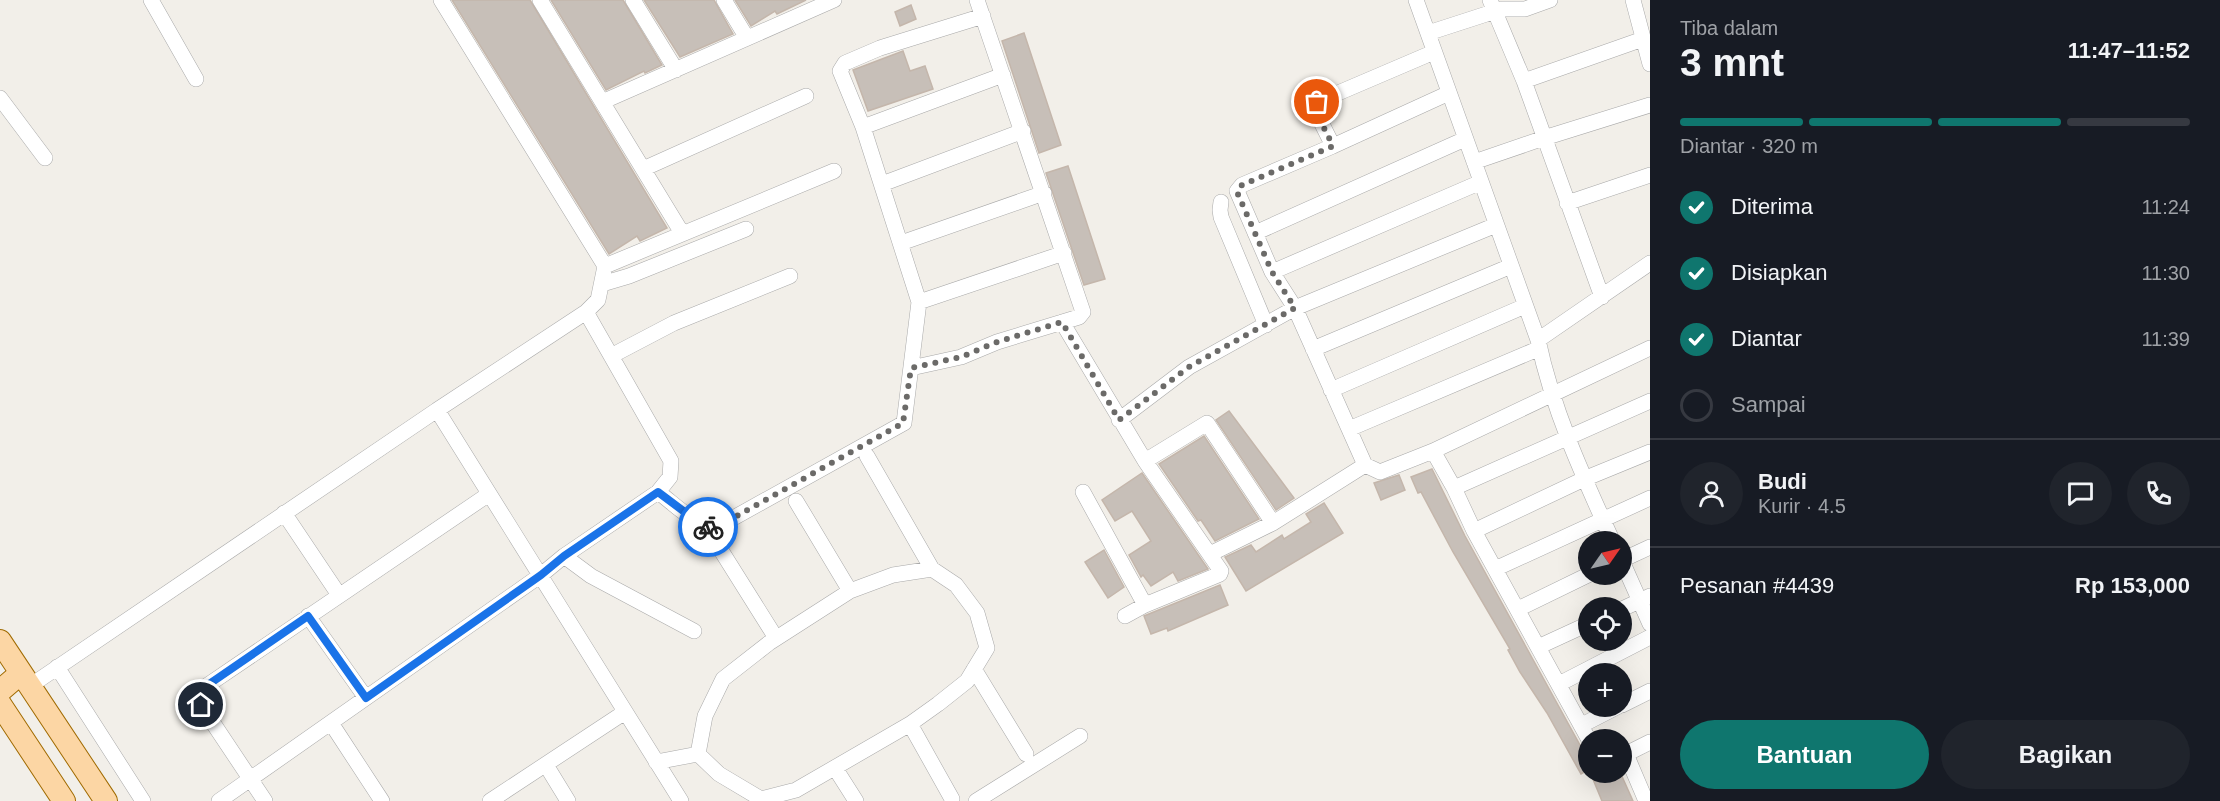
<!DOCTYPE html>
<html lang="id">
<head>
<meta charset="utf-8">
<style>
  body { margin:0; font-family:Helvetica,sans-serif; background:#20242c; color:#f1f3f6; height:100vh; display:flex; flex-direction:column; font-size:22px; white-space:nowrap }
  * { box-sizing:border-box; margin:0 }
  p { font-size:20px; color:#9ea1a6 }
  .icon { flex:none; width:33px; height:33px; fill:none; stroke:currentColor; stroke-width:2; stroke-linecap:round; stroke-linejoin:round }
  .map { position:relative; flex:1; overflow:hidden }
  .details { display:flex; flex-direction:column; background:#171b24; width:570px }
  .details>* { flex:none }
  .needle { width:39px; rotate:56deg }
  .fabs { position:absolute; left:1578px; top:531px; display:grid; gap:12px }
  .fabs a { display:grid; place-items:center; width:54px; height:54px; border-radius:50%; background:#171b24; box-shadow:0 6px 24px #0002; font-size:30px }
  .pin { position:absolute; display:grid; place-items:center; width:51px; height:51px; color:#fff; margin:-26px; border:3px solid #fff; border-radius:50%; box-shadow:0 2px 6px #0007 }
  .courier { position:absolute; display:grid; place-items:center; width:60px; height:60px; margin:-30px; border:4px solid #1a73e8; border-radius:50%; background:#fff; color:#222; box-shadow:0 2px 8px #0007 }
  .summary em { font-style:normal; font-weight:700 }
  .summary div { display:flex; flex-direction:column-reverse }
  .summary { display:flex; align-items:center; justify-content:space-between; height:102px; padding:0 30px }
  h1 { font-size:39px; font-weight:700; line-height:45px }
  .bar { display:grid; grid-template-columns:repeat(4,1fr); gap:9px 6px; align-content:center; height:72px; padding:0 30px }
  .bar i { height:8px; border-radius:4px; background:#363941 }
  .bar .on { background:#0f766e }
  .bar p { grid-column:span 4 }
  .line { display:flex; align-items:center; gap:15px; padding:0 30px; border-top:2px solid #363941 }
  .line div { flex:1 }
  .round { display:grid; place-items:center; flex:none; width:63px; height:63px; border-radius:32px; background:#20242c }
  ol { padding:0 30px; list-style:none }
  li { display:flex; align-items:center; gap:18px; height:66px }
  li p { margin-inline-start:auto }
  li .icon { padding:6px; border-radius:50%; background:#0f766e; color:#fff; stroke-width:4 }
  li:last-child { color:#9ea1a6 }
  li i { width:33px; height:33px; border:3px solid #363941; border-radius:50% }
  .action { display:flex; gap:12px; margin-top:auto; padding:12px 30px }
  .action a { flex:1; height:69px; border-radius:36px; background:#0f766e; color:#fff; font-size:24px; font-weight:700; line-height:69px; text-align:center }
  .action a+a { background:#20242c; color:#f1f3f6 }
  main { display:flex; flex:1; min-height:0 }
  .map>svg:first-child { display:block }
  .building { fill:#c7bfb8; stroke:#c4b6ab; stroke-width:1.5 }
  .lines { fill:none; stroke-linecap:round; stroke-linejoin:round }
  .street-casing { stroke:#a9a9a9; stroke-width:16 }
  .primary-casing { stroke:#a06b00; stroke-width:24 }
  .street { stroke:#fff; stroke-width:15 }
  .primary { stroke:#fcd6a4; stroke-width:22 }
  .done { stroke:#6b6a68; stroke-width:6; stroke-dasharray:0 10.8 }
  .route { stroke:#1a73e8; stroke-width:8 }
</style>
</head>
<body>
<main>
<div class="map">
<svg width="1650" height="801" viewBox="0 0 1650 801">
  <rect width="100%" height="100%" fill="#f2efe9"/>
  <!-- building -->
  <path class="building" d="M452,0H530L667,228L640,241L637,236L609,254Z
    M551,0H623L662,65L645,73L644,71L606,90Z
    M644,0H714L733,34L680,57Z
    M735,0H806L777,14L775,11L751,26Z
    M911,5L916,19L900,26L895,12Z
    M1024,33L1061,145L1039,153L1002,41Z
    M903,51L910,71L925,66L933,89L868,111L853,70Z
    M1068,166L1105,279L1084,285L1046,173Z
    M1229,411L1294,498L1276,510L1216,420Z
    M1204,436L1259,519L1215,541L1201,520L1198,521L1159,464Z
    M1432,469L1465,536L1580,745L1588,750V770L1581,774L1547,713L1520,672L1508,650L1510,649L1453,552L1421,492L1418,493L1411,477Z
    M1142,473L1208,569L1178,581L1173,572L1151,586L1143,575L1141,577L1129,555L1151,541L1132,511L1115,521L1102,500Z
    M1399,475L1405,490L1381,500L1374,483Z
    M1324,503L1343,533L1246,591L1225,557L1251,545L1256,552L1282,535L1284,539L1311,522L1306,514Z
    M1104,550L1124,587L1108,598L1085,562Z
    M1220,585L1228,605L1168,631L1167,628L1151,634L1144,616Z
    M1590,772H1620L1633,801H1602Z"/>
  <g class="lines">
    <defs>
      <path id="street" d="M151,0L196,79
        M441,0L605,266L598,300L586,312L437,410L681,801
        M540,0L682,233
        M633,0L676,70
        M724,0L747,38
        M1416,0L1538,340C1553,411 1583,476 1613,542
        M1490,0L1524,81L1602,297
        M1633,0L1650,64
        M1428,33L1502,9H1525L1550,0
        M1524,81L1643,39
        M1449,93L1333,146L1242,185L1237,191L1272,272L1295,308L1365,465L1380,472L1433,451L1650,348
        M0,98L45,158
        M602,102L834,0
        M863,127L1003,75
        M1333,146L1315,110L1317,102L1434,52
        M1474,162L1544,138L1650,105
        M643,169L806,96
        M882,184L1023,131
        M1221,202L1220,210L1221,217L1266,325
        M1567,203L1650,175
        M1255,233L1465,139
        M901,243L1044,193
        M605,266L834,171
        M1272,272L1481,182
        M602,284L629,276L746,229
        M919,302L1064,253
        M1062,322L1145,461L1221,571L1220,574L1145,605L1125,616
        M1538,340L1650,263
        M1313,349L1511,266
        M611,356L674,323L790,276
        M911,368L961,357L997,342L1079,317L1083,312L977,0
        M1331,390L1525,306
        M1119,420L1189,367L1295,308L1496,225
        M1349,429L1540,348
        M1433,451L1454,488L1474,531L1589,740
        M867,456L932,569
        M1145,461L1207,423L1273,523
        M1454,488L1650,401
        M658,492C676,505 695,527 719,526L904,423L919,302L863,127L840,71L845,63L880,48L983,16
        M1083,492L1145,605
        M796,501L850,591
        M284,513L339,595
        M1474,531L1584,479L1650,452
        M717,544L776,638
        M1210,554L1273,523L1365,465
        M564,556L591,576L694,631
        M1622,560L1650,547
        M1622,561L1650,624
        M932,569L956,585L977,613L987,648L967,681L938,704L910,724L796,790L761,799L719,774L698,754L705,716L723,679L769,643L850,591L893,575Z
        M1495,569L1650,498
        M1518,609L1590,574
        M1622,609L1650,596
        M308,616L366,698
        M1538,647L1588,624
        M57,667L143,801
        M974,669L1026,754
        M1559,684L1650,637
        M30,686L437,410
        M1622,705L1650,691
        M331,723L382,801
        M910,724L952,799
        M1582,725L1619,706
        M1626,754L1646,801
        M1622,756L1650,742
        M656,762L698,754
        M546,765L568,801
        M835,768L856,801
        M219,801L541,575L564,556L658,492L670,477L671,461L586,312
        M265,801L201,705L197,694L199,691L489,494
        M490,801L625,712
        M976,801L1080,736"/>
      <path id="primary" d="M0,641L106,801
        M0,691L21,673
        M0,704L64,801"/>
    </defs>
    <!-- street casing -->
    <use href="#street" class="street-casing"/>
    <!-- primary casing -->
    <use href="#primary" class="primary-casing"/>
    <!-- street -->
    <use href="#street" class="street"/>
    <!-- primary -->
    <use href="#primary" class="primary"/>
  </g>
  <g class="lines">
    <!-- done -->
    <path class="done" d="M708,527L719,526L903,423L911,368L961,357L997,342L1062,322L1119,420L1189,367L1295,308L1272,272L1237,192L1242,185L1333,146L1315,110L1317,102"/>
    <!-- route -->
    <path class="route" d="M201,705L197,694L199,691L308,616L366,698L541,575L564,556L658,492L698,522L708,527"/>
  </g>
</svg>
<div class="fabs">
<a><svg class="needle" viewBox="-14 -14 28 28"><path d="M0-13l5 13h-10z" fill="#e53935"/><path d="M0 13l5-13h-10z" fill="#9ea1a6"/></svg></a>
<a><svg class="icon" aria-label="locate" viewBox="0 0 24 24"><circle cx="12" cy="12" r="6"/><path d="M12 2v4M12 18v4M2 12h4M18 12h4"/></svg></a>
<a>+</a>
<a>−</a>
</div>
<div class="pin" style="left:1317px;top:102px;background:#ea580c"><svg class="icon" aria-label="bag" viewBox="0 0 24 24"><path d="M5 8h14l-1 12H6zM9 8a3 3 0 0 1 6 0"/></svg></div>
<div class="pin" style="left:201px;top:705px;background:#1f2937"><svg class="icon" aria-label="home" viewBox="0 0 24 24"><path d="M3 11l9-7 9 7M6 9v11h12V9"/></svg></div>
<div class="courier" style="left:708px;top:527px"><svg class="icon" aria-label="bike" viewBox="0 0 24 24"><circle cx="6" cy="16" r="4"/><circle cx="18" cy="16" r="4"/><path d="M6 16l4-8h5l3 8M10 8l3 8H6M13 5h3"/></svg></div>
</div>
<section class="details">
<div class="summary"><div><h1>3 mnt</h1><p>Tiba dalam</p></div><em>11:47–11:52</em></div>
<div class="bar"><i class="on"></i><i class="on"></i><i class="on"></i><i></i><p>Diantar · 320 m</p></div>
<ol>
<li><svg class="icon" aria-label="check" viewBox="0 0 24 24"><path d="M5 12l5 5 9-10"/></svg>Diterima<p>11:24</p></li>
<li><svg class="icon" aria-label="check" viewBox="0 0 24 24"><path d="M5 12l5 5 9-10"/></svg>Disiapkan<p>11:30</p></li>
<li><svg class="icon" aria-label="check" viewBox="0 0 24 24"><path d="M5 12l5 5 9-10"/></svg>Diantar<p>11:39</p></li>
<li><i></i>Sampai</li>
</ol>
<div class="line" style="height:108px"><a class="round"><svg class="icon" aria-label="person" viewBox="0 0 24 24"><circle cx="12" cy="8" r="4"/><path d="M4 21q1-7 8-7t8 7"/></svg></a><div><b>Budi</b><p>Kurir · 4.5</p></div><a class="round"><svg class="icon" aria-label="chat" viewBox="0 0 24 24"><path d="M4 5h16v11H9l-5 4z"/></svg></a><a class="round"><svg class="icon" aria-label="phone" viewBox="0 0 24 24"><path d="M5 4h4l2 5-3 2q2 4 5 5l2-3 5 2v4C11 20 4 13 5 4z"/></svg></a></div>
<div class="line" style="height:78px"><div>Pesanan #4439</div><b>Rp 153,000</b></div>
<div class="action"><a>Bantuan</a><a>Bagikan</a></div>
</section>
</main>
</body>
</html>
